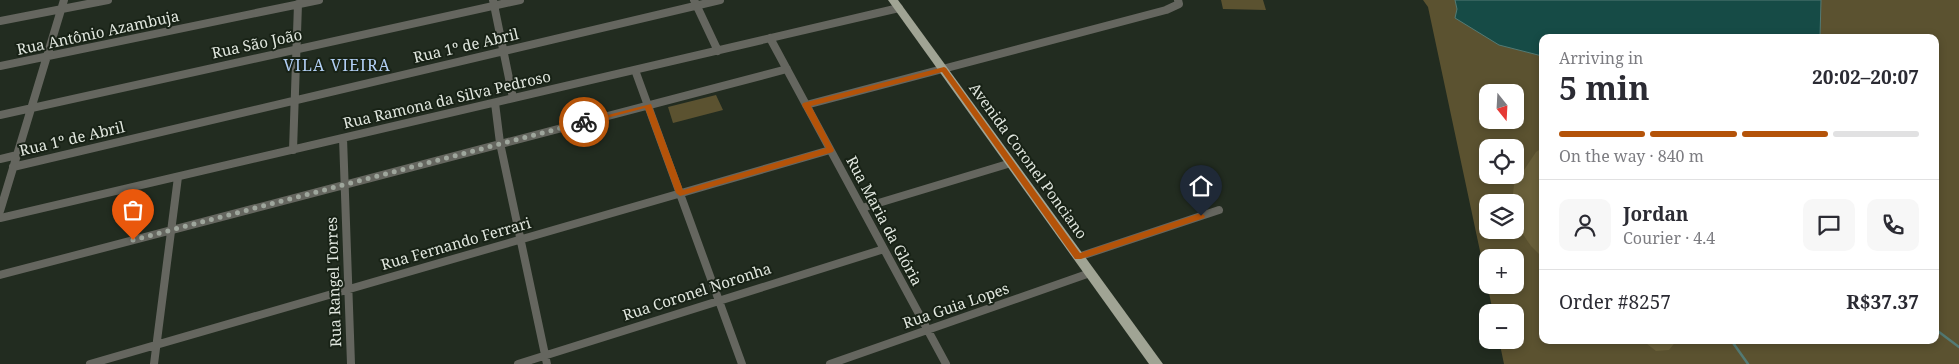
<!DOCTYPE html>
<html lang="en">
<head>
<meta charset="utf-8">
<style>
  body { margin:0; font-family:"Noto Serif",serif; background:#f7f7f7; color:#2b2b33; height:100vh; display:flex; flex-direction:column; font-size:19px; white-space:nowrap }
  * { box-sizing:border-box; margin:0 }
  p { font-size:16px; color:#7c7c81 }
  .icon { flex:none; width:28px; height:28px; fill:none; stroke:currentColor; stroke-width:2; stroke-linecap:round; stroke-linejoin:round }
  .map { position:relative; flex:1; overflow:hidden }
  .side { position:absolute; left:1539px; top:34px; width:400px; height:310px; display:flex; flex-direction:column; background:#fff; border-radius:10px; box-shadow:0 2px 8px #0003 }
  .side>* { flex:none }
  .needle { width:32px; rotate:162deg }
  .tools { position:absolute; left:1479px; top:84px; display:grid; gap:10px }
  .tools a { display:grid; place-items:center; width:45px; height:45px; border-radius:10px; background:#fff; box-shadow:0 2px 8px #0003; font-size:25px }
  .pin { position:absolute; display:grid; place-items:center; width:42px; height:42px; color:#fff; margin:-51px -21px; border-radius:50% 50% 50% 0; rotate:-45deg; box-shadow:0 0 5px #0007 }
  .pin .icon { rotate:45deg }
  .courier { position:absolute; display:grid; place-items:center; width:50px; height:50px; margin:-25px; border:4px solid #b45309; border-radius:50%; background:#fff; color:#222; box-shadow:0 1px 6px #0007 }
  .summary em { font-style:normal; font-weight:700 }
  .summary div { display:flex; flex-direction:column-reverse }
  .summary { display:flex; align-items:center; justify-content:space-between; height:85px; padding:0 20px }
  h1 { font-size:32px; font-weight:700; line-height:38px }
  .bar { display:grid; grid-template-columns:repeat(4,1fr); gap:8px 5px; align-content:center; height:60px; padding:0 20px }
  .bar i { height:6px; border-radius:4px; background:#e1e1e2 }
  .bar .on { background:#b45309 }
  .bar p { grid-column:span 4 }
  .line { display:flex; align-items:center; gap:12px; padding:0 20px; border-top:1px solid #e1e1e2 }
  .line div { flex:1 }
  .round { display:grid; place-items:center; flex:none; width:52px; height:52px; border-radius:10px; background:#f7f7f7 }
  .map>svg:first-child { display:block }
  .green { fill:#5b5230; fill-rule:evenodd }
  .forest { fill:#6a603a }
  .water { fill:#164b46; stroke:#537a74 }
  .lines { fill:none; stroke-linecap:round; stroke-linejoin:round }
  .stream { stroke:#537a74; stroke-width:2.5 }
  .street { stroke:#65665f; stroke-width:8 }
  .primary { fill:#a0a494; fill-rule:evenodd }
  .route { fill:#b45309 }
  .done { stroke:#9ea69c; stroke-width:5; stroke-dasharray:0 9 }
  .labels { text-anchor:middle; stroke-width:4; stroke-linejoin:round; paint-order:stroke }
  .street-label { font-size:15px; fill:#e1e7df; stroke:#182216 }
  .neighbourhood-label { font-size:16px; letter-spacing:1px; fill:#b2cff4; stroke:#182216 }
</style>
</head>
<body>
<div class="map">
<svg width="1959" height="364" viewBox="0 0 1959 364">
  <rect width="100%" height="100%" fill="#222c20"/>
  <!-- green -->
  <path class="green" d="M1221,0H1263L1266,10L1223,9Z
    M1423,0H1959V364H1504L1499,340H1515V312H1493L1428,7ZM1542,38H1935V340H1542ZM1488,92H1515V120H1488ZM1488,148H1515V175H1488ZM1488,202H1515V230H1488ZM1488,258H1515V285H1488Z
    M716,95L723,110L673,123L668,107Z"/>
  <!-- forest -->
  <path class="forest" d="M1542,148V257L1531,246L1515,223V202H1512L1514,185L1536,152Z
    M1642,340H1677L1669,350L1656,351Z"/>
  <!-- water -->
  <path class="water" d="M1455,0H1821L1820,37L1542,38V56L1499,45L1455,18L1457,9Z"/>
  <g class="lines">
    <!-- stream -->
    <path class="stream" d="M1935,329L1959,347
      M1731,340L1748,364"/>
    <!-- street -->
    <path class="street" d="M493,0L513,98
      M694,0L718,51
      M0,21L108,0
      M770,38L946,364
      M0,66L319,0
      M635,70L742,364
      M495,103L500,143L547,364
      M806,105L1166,10L1179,4L1178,0
      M0,115L520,0
      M343,138L351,364
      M293,150L298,4
      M0,159L17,155
      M13,167L720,0
      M862,208L1011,163
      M0,211L64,0
      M0,218L899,8
      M1078,257L1219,210
      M0,275L787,69
      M90,364L830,150
      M154,364L178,177
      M518,364L884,249
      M830,364L1090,273"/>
    <!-- primary -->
    <path class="primary" d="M888,0H898L1163,364H1149Z"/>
  </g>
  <!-- route -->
  <path class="route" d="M944,67L946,68L1080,253L1198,214L1201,213L1205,216L1204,218L1081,259H1075L942,72L811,106L834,150L833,152L680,196L676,193L645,108L584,124L580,122L651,104L683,190L826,148L802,105L803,103Z"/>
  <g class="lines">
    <!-- done -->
    <path class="done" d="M133,240L584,122"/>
  </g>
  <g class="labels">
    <!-- street labels -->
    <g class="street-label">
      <text transform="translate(98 33) rotate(-12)" y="5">Rua Antônio Azambuja</text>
      <text transform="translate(257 44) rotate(-12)" y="5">Rua São João</text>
      <text transform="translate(466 46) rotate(-13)" y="5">Rua 1º de Abril</text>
      <text transform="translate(447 100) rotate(-13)" y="5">Rua Ramona da Silva Pedroso</text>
      <text transform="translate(72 139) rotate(-13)" y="5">Rua 1º de Abril</text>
      <text transform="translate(1028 161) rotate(54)" y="5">Avenida Coronel Ponciano</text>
      <text transform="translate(884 221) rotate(62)" y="5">Rua Maria da Glória</text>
      <text transform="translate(456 244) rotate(-16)" y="5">Rua Fernando Ferrari</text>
      <text transform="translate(334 282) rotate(-92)" y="5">Rua Rangel Torres</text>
      <text transform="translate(697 292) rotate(-18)" y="5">Rua Coronel Noronha</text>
      <text transform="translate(956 306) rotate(-19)" y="5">Rua Guia Lopes</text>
    </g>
    <!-- neighbourhood labels -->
    <g class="neighbourhood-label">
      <text x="337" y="71">VILA VIEIRA</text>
    </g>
  </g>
</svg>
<div class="tools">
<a><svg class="needle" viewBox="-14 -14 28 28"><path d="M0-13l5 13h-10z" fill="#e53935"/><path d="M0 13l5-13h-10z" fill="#7c7c81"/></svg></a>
<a><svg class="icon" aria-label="locate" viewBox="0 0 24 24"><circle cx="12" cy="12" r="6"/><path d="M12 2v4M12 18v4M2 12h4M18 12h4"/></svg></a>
<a><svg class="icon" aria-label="layers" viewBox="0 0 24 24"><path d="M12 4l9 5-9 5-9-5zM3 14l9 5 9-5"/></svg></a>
<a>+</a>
<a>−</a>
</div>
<div class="pin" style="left:133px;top:240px;background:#ea580c"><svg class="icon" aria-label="bag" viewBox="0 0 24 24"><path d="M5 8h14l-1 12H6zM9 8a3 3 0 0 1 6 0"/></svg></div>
<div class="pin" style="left:1201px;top:216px;background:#1f2937"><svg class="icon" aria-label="home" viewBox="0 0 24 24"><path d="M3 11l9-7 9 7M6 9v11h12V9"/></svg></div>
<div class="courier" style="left:584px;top:122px"><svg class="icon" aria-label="bike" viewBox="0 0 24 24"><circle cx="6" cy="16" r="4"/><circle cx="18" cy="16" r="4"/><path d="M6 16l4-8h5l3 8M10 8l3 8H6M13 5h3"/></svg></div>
<section class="side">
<div class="summary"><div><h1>5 min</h1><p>Arriving in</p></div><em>20:02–20:07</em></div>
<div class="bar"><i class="on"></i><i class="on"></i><i class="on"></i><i></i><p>On the way · 840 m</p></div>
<div class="line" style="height:90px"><a class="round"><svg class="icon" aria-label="person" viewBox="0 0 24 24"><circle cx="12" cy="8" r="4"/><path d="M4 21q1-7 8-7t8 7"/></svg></a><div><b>Jordan</b><p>Courier · 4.4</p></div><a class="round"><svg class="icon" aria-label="chat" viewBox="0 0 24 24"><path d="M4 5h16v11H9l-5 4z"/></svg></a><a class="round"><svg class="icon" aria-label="phone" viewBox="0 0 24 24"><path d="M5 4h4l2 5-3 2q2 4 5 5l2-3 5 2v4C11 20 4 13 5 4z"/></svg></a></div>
<div class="line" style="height:65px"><div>Order #8257</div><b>R$37.37</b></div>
</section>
</div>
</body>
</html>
